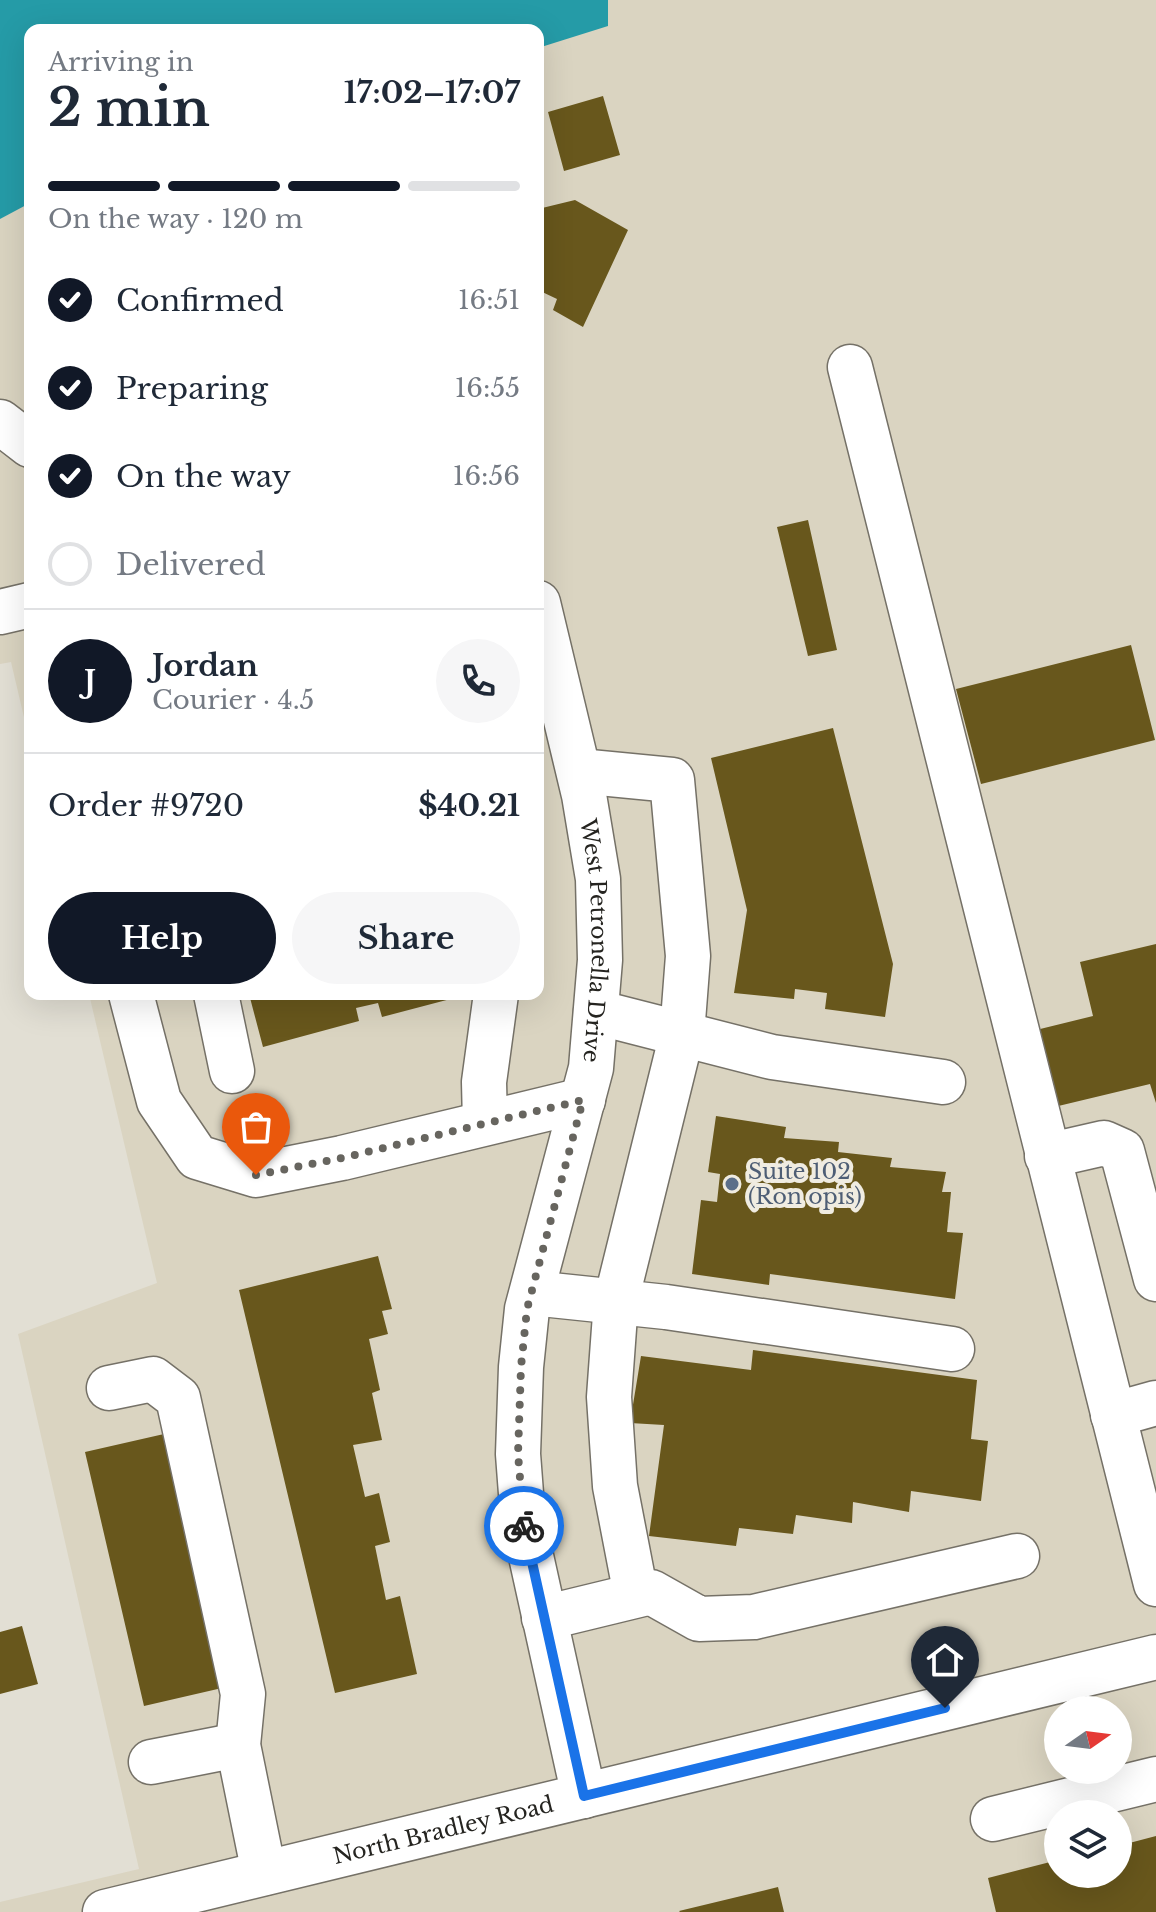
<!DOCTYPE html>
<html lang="en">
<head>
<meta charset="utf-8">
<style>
  body { margin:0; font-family:"Libre Baskerville",serif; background:#f6f6f7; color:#1f2937; height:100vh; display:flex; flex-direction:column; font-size:30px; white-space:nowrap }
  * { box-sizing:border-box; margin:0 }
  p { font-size:26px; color:#747a83 }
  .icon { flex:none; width:44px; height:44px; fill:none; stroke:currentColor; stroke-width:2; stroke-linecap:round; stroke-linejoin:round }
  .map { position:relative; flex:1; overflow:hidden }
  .panel { position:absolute; left:24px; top:24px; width:520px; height:976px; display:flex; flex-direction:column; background:#fff; border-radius:16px; box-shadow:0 8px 32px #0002 }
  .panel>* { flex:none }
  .needle { width:52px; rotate:76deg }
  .tools { position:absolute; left:1044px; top:1696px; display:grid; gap:16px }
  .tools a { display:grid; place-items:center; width:88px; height:88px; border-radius:50%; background:#fff; box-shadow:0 8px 32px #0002; font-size:40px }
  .pin { position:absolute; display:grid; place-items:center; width:68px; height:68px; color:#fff; margin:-82px -34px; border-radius:50% 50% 50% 0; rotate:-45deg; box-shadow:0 0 8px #0007 }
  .pin .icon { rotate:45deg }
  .courier { position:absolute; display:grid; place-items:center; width:80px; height:80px; margin:-40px; border:6px solid #1a73e8; border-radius:50%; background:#fff; color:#222; box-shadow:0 2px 10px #0007 }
  .overview em { font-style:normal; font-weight:700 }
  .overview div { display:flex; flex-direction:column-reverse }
  .overview { display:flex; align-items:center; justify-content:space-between; height:136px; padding:0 24px }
  h1 { font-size:52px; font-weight:700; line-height:60px }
  .bar { display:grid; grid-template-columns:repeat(4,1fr); gap:12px 8px; align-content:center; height:96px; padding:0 24px }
  .bar i { height:10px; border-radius:6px; background:#e0e1e3 }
  .bar .current { background:#111827 }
  .bar p { grid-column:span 4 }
  .line { display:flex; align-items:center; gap:20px; padding:0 24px; border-top:2px solid #e0e1e3 }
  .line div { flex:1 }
  .round { display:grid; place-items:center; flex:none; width:84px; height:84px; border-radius:42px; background:#f6f6f7 }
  ol { padding:0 24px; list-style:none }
  li { display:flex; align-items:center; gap:24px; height:88px }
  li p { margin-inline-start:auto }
  li .icon { padding:8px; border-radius:50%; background:#111827; color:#fff; stroke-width:4 }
  li:last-child { color:#747a83 }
  li i { width:44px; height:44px; border:4px solid #e0e1e3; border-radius:50% }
  .button { display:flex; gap:16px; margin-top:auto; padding:16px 24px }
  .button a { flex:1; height:92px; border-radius:48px; background:#111827; color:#fff; font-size:32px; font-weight:700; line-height:92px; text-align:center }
  .button a+a { background:#f6f6f7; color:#1f2937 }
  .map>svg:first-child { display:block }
  .built { fill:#dad4c1; fill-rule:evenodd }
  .water { fill:#259ba7 }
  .building { fill:#68571c }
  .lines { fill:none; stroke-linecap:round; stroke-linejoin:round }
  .minor-casing { stroke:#757167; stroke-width:47 }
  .minor { stroke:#fff; stroke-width:44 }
  .done { stroke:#67655f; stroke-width:8; stroke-dasharray:0 14.4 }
  .route { stroke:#1a73e8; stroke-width:10 }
  .service-dot { fill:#5c6f8a; stroke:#f0ece1; stroke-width:3 }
  .labels { text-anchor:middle; stroke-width:8; stroke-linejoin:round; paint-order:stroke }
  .street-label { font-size:22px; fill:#252420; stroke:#f0ece1 }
  .service-label { font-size:22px; fill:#4e5e75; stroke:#f0ece1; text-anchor:start }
</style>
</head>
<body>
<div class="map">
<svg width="1156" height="1912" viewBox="0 0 1156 1912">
  <rect width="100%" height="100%" fill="#e2dfd4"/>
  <!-- built -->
  <path class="built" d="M0,0H1156V1912H0V1902L139,1869L18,1334L157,1283L89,994H538V30H30V743L11,662L0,664ZM1058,1710H1118V1770H1058ZM1058,1814H1118V1874H1058Z"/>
  <!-- water -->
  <path class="water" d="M0,0H608V26L538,48V30H30V203L0,219Z"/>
  <!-- building -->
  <path class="building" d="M603,96L620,155L564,171L548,112Z
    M575,200L628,230L583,327L553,310L557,299L538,290V209Z
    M808,520L837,650L808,656L777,527Z
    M1131,645L1155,740L981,784L956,689Z
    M833,728L893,964L885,1017L825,1009L827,993L795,989L794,999L734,993L747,910L711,758Z
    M1156,944V1103L1150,1084L1050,1108L1032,1031L1093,1016L1080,962Z
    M249,994H457L458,997L382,1017L378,1003L356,1008L359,1021L263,1047Z
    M716,1116L786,1127L784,1138L839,1142L838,1152L892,1158L890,1167L946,1172L942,1192H951L947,1232L963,1233L955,1299L770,1274L769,1285L692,1274L701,1200L717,1202L720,1174L708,1172Z
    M378,1256L392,1309L382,1311L388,1334L369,1339L380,1390L372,1393L382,1440L353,1445L365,1497L379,1493L390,1542L375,1546L386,1600L400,1596L417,1674L335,1693L239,1290Z
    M753,1350L977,1380L971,1439L988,1441L981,1501L911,1491L909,1512L853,1502L852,1523L796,1515L793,1534L739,1528L736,1546L649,1536L664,1425L630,1423L641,1356L751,1370Z
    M164,1434L222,1688L144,1706L85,1452Z
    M22,1626L38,1684L0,1694V1632Z
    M1156,1836V1912H996L988,1878L1058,1860V1874H1118V1846Z
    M778,1887L784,1912H680L679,1911Z"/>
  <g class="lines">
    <defs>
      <g id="minor">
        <path d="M850,367L1156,1584"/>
        <path d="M0,422L30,445"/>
        <path id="s1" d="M538,603L584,795L598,879L600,960L591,1068L527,1309L521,1367L518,1454L523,1520L584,1796"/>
        <path d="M0,612L30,605"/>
        <path d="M579,771L672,780L688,956L682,1034L616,1301L609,1397L615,1486L636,1595"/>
        <path d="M131,994L159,1101L197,1157L256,1175L342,1158L583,1100"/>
        <path d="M216,994L232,1071"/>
        <path d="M596,1012L772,1057L943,1082"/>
        <path d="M485,1123L484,1082L496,994"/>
        <path d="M1047,1156L1104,1143L1122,1151L1156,1279"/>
        <path d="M532,1293L666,1307L952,1349"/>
        <path d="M109,1388L153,1379L178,1398L243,1694L238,1745L264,1873"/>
        <path d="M1113,1415L1156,1403"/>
        <path d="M544,1618L651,1592L699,1619L754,1617L1017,1556"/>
        <path d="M151,1762L238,1745"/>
        <path d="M993,1819L1156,1779"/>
        <path id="s2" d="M105,1912L1156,1657"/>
      </g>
    </defs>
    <!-- minor casing -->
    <use href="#minor" class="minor-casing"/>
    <!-- minor -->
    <use href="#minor" class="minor"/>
  </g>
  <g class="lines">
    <!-- done -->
    <path class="done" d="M256,1175L342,1158L583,1100L527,1309L521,1367L518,1454L524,1526"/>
    <!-- route -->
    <path class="route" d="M524,1526L584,1796L945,1708"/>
  </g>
  <!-- markers -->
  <circle class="service-dot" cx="732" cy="1184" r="8"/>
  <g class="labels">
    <!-- street labels -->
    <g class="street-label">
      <text dy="8" stroke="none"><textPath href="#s1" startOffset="344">West Petronella Drive</textPath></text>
      <text dy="8" stroke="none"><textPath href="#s2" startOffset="348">North Bradley Road</textPath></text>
    </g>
    <!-- service labels -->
    <g class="service-label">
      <text x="748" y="1179">Suite 102<tspan x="748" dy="25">(Ron opis)</tspan></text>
    </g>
  </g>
</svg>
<div class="tools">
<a><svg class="needle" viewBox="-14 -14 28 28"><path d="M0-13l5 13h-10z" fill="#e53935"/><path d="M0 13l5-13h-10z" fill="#747a83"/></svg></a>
<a><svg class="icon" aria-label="layers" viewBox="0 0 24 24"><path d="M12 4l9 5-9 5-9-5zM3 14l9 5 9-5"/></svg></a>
</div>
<div class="pin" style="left:256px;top:1175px;background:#ea580c"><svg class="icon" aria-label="bag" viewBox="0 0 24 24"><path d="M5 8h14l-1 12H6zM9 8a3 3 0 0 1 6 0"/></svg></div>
<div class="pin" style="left:945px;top:1708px;background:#1f2937"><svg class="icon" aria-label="home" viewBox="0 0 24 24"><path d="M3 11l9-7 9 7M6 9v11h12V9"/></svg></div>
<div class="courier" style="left:524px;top:1526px"><svg class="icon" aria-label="bike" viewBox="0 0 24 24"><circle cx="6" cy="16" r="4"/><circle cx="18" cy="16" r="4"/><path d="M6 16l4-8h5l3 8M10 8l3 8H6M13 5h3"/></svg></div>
<section class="panel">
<div class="overview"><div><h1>2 min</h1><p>Arriving in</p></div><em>17:02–17:07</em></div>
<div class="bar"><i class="current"></i><i class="current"></i><i class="current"></i><i></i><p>On the way · 120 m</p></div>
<ol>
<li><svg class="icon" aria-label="check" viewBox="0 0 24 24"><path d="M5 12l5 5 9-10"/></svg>Confirmed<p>16:51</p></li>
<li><svg class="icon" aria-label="check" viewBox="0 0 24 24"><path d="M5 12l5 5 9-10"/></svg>Preparing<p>16:55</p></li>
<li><svg class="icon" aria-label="check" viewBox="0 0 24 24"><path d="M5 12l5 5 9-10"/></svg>On the way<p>16:56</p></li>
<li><i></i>Delivered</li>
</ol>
<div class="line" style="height:144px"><b class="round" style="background:#111827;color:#fff">J</b><div><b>Jordan</b><p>Courier · 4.5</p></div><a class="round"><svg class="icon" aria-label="phone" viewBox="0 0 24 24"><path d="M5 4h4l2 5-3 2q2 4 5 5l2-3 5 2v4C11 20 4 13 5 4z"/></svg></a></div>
<div class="line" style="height:104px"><div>Order #9720</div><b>$40.21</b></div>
<div class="button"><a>Help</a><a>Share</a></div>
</section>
</div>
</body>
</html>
